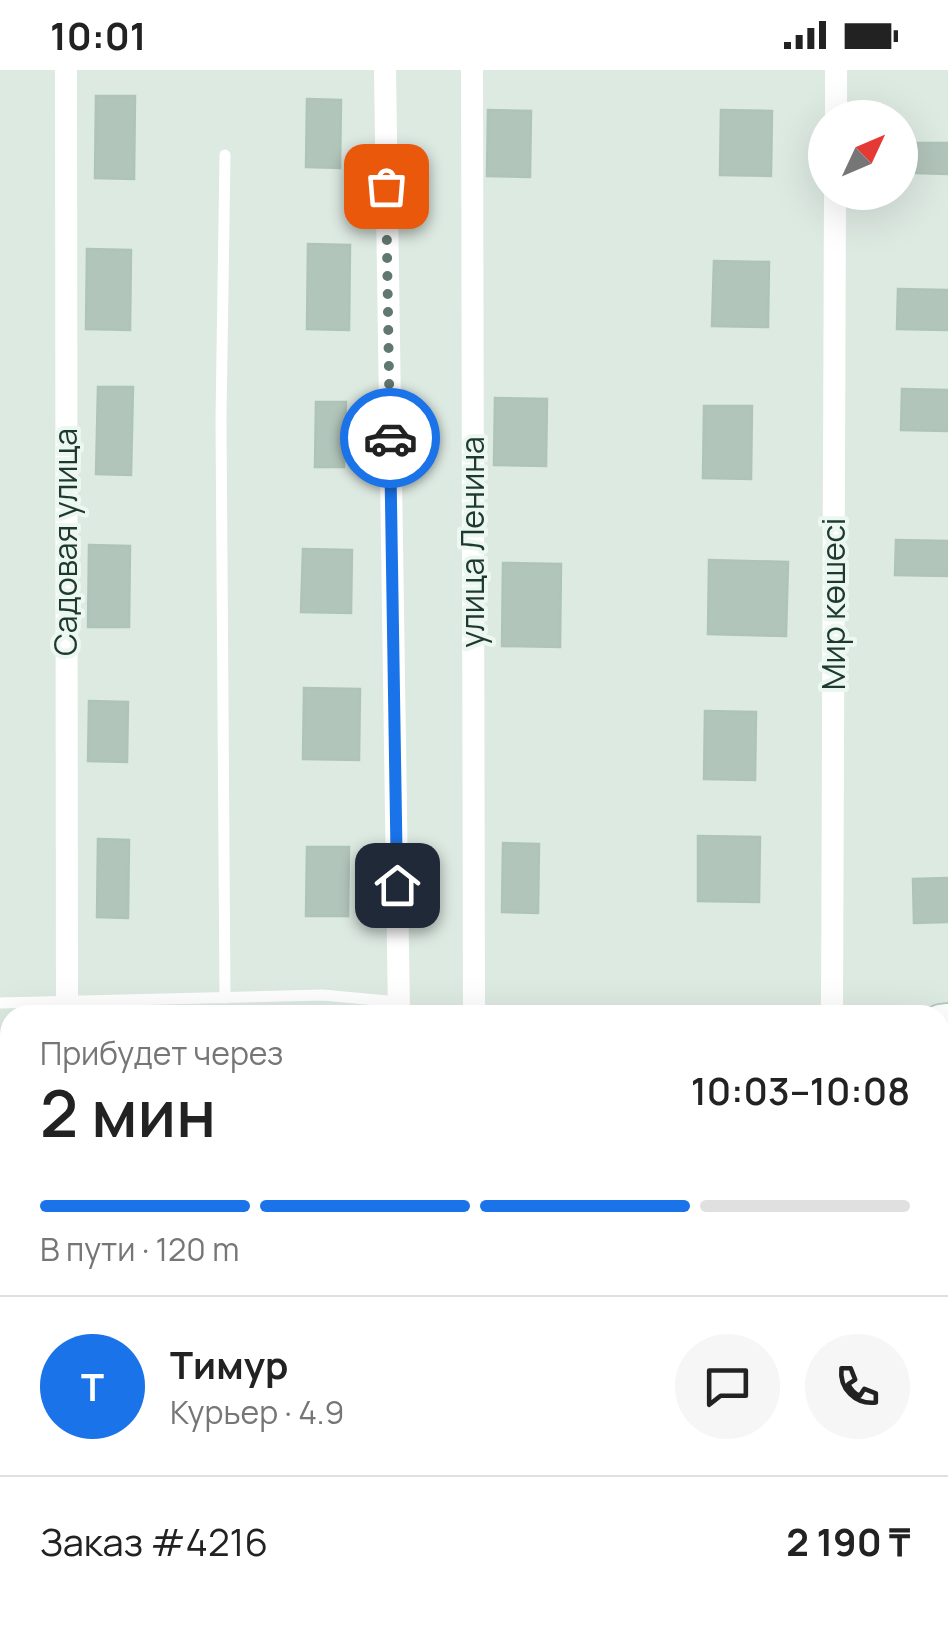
<!DOCTYPE html>
<html lang="ru">
<head>
<meta charset="utf-8">
<style>
  body { margin:0; font-family:Manrope,sans-serif; background:#f6f6f6; color:#222; height:100vh; display:flex; flex-direction:column; font-size:38px; white-space:nowrap }
  * { box-sizing:border-box; margin:0 }
  p { font-size:32px; color:#767676 }
  .icon { flex:none; width:55px; height:55px; fill:none; stroke:currentColor; stroke-width:2; stroke-linecap:round; stroke-linejoin:round }
  .map { position:relative; flex:1; overflow:hidden }
  .drawer { position:absolute; left:0px; top:935px; width:950px; height:622px; display:flex; flex-direction:column; background:#fff; border-radius:30px 30px 0 0; box-shadow:0 10px 40px #0002 }
  .drawer>* { flex:none }
  .needle { width:65px; rotate:46deg }
  .fabs { position:absolute; left:808px; top:30px; display:grid; gap:20px }
  .fabs a { display:grid; place-items:center; width:110px; height:110px; border-radius:50%; background:#fff; box-shadow:0 10px 40px #0002; font-size:50px }
  .pin { position:absolute; display:grid; place-items:center; width:85px; height:85px; color:#fff; margin:-42px; border-radius:20px; box-shadow:0 5px 15px #0006 }
  .courier { position:absolute; display:grid; place-items:center; width:100px; height:100px; margin:-50px; border:8px solid #1a73e8; border-radius:50%; background:#fff; color:#222; box-shadow:0 2px 12px #0007 }
  .headline em { font-style:normal; font-weight:600 }
  .headline div { display:flex; flex-direction:column-reverse }
  .headline { display:flex; align-items:center; justify-content:space-between; height:170px; padding:0 40px }
  h1 { font-size:65px; font-weight:600; line-height:75px }
  .bar { display:grid; grid-template-columns:repeat(4,1fr); gap:15px 10px; align-content:center; height:120px; padding:0 40px }
  .bar i { height:12px; border-radius:8px; background:#e0e0e0 }
  .bar .selected { background:#1a73e8 }
  .bar p { grid-column:span 4 }
  .line { display:flex; align-items:center; gap:25px; padding:0 40px; border-top:2px solid #e0e0e0 }
  .line div { flex:1 }
  .round { display:grid; place-items:center; flex:none; width:105px; height:105px; border-radius:52px; background:#f6f6f6 }
  .status { display:flex; justify-content:space-between; align-items:center; height:70px; padding:0 50px; background:#fff; direction:ltr }
  .status svg { height:28px; fill:currentColor }
  .map>svg:first-child { display:block }
  .building { fill:#b2c5bb; stroke:#afc4b8; stroke-width:2.5 }
  .lines { fill:none; stroke-linecap:round; stroke-linejoin:round }
  .secondary-casing { stroke:#afcabd; stroke-width:34 }
  .service { stroke:#fff; stroke-width:11 }
  .minor { stroke:#fff; stroke-width:22 }
  .secondary { stroke:#fff; stroke-width:30 }
  .done { stroke:#61786e; stroke-width:10; stroke-dasharray:0 18 }
  .route { stroke:#1a73e8; stroke-width:12 }
  .labels { text-anchor:middle; stroke-width:8; stroke-linejoin:round; paint-order:stroke }
  .street-label { font-size:32px; fill:#1e3a2f; stroke:#edf7f1 }
</style>
</head>
<body>
<div class="status"><b>10:01</b><svg viewBox="0 0 49 12"><path d="M0 12V9h3v3zM5 12V6h3v6zM10 12V3h3v9zM15 12V0h3v12zM26 1h20v11H26zM47 4h2v5h-2z"/></svg></div>
<div class="map">
<svg width="948" height="1557" viewBox="0 0 948 1557">
  <rect width="100%" height="100%" fill="#ddeae2"/>
  <!-- building -->
  <path class="building" d="M96,26H135L134,109L95,108Z
    M307,29L341,30L340,98L306,97Z
    M488,40L531,41L530,107L487,106Z
    M721,40L772,41L771,106L720,105Z
    M917,73H948V104L916,103Z
    M308,174L350,175L349,260L307,259Z
    M87,179L131,180L130,260L86,259Z
    M714,191L769,192L768,257L712,256Z
    M898,219L948,220V260L897,259Z
    M98,317H133L131,405L96,404Z
    M902,319L948,320V361L901,360Z
    M495,328L547,329L546,396L494,395Z
    M316,332H346L344,397H315Z
    M704,336H752L751,409L703,408Z
    M896,470L948,471V506L895,505Z
    M89,475L130,476L129,557H88Z
    M303,479L352,480L351,543L301,542Z
    M709,490L788,492L786,566L708,564Z
    M503,493L561,494L560,577L502,576Z
    M304,618L360,619L359,690L303,689Z
    M89,631L128,632L127,692L88,691Z
    M705,641L756,642L755,710L704,709Z
    M698,766L760,767L759,832L698,831Z
    M98,769L129,770L128,848L97,847Z
    M503,773L539,774L538,843L502,842Z
    M307,777H349L348,846H306Z
    M948,808V852L914,853L913,809Z
    M40,1548H98L97,1557H39Z"/>
  <g class="lines">
    <defs>
      <path id="secondary" d="M940,950L948,949
        M0,1012L10,1011"/>
    </defs>
    <!-- secondary casing -->
    <use href="#secondary" class="secondary-casing"/>
    <!-- service -->
    <path class="service" d="M225,928L221,349L225,85
      M0,933L323,925L398,932
      M0,1142L10,1154"/>
    <!-- minor -->
    <path class="minor" d="M66,0L67,945
      M385,0L399,945
      M472,0L474,945
      M836,48V0
      M832,945L835,122
      M940,1114H948
      M0,1345L10,1349
      M518,1548L542,1557
      M920,1548L921,1557"/>
    <!-- secondary -->
    <use href="#secondary" class="secondary"/>
  </g>
  <g class="lines">
    <!-- done -->
    <path class="done" d="M386,116L390,368"/>
    <!-- route -->
    <path class="route" d="M390,368L397,815"/>
  </g>
  <g class="labels">
    <!-- street labels -->
    <g class="street-label">
      <text transform="translate(66 472) rotate(-90)" y="11">Садовая улица</text>
      <text transform="translate(473 472) rotate(-90)" y="11">улица Ленина</text>
      <text transform="translate(834 534) rotate(-90)" y="11">Мир көшесі</text>
    </g>
  </g>
</svg>
<div class="fabs">
<a><svg class="needle" viewBox="-14 -14 28 28"><path d="M0-13l5 13h-10z" fill="#e53935"/><path d="M0 13l5-13h-10z" fill="#767676"/></svg></a>
</div>
<div class="pin" style="left:386px;top:116px;background:#ea580c"><svg class="icon" aria-label="bag" viewBox="0 0 24 24"><path d="M5 8h14l-1 12H6zM9 8a3 3 0 0 1 6 0"/></svg></div>
<div class="pin" style="left:397px;top:815px;background:#1f2937"><svg class="icon" aria-label="home" viewBox="0 0 24 24"><path d="M3 11l9-7 9 7M6 9v11h12V9"/></svg></div>
<div class="courier" style="left:390px;top:368px"><svg class="icon" aria-label="car" viewBox="0 0 24 24"><path d="M5 17H2v-5l4-1 3-4h7l3 4 3 1v5h-3M9 17h6M6 11h13"/><circle cx="7" cy="17" r="2"/><circle cx="17" cy="17" r="2"/></svg></div>
<section class="drawer">
<div class="headline"><div><h1>2 мин</h1><p>Прибудет через</p></div><em>10:03–10:08</em></div>
<div class="bar"><i class="selected"></i><i class="selected"></i><i class="selected"></i><i></i><p>В пути · 120 m</p></div>
<div class="line" style="height:180px"><b class="round" style="background:#1a73e8;color:#fff">Т</b><div><b>Тимур</b><p>Курьер · 4.9</p></div><a class="round"><svg class="icon" aria-label="chat" viewBox="0 0 24 24"><path d="M4 5h16v11H9l-5 4z"/></svg></a><a class="round"><svg class="icon" aria-label="phone" viewBox="0 0 24 24"><path d="M5 4h4l2 5-3 2q2 4 5 5l2-3 5 2v4C11 20 4 13 5 4z"/></svg></a></div>
<div class="line" style="height:130px"><div>Заказ #4216</div><b>2 190 ₸</b></div>
</section>
</div>
</body>
</html>
